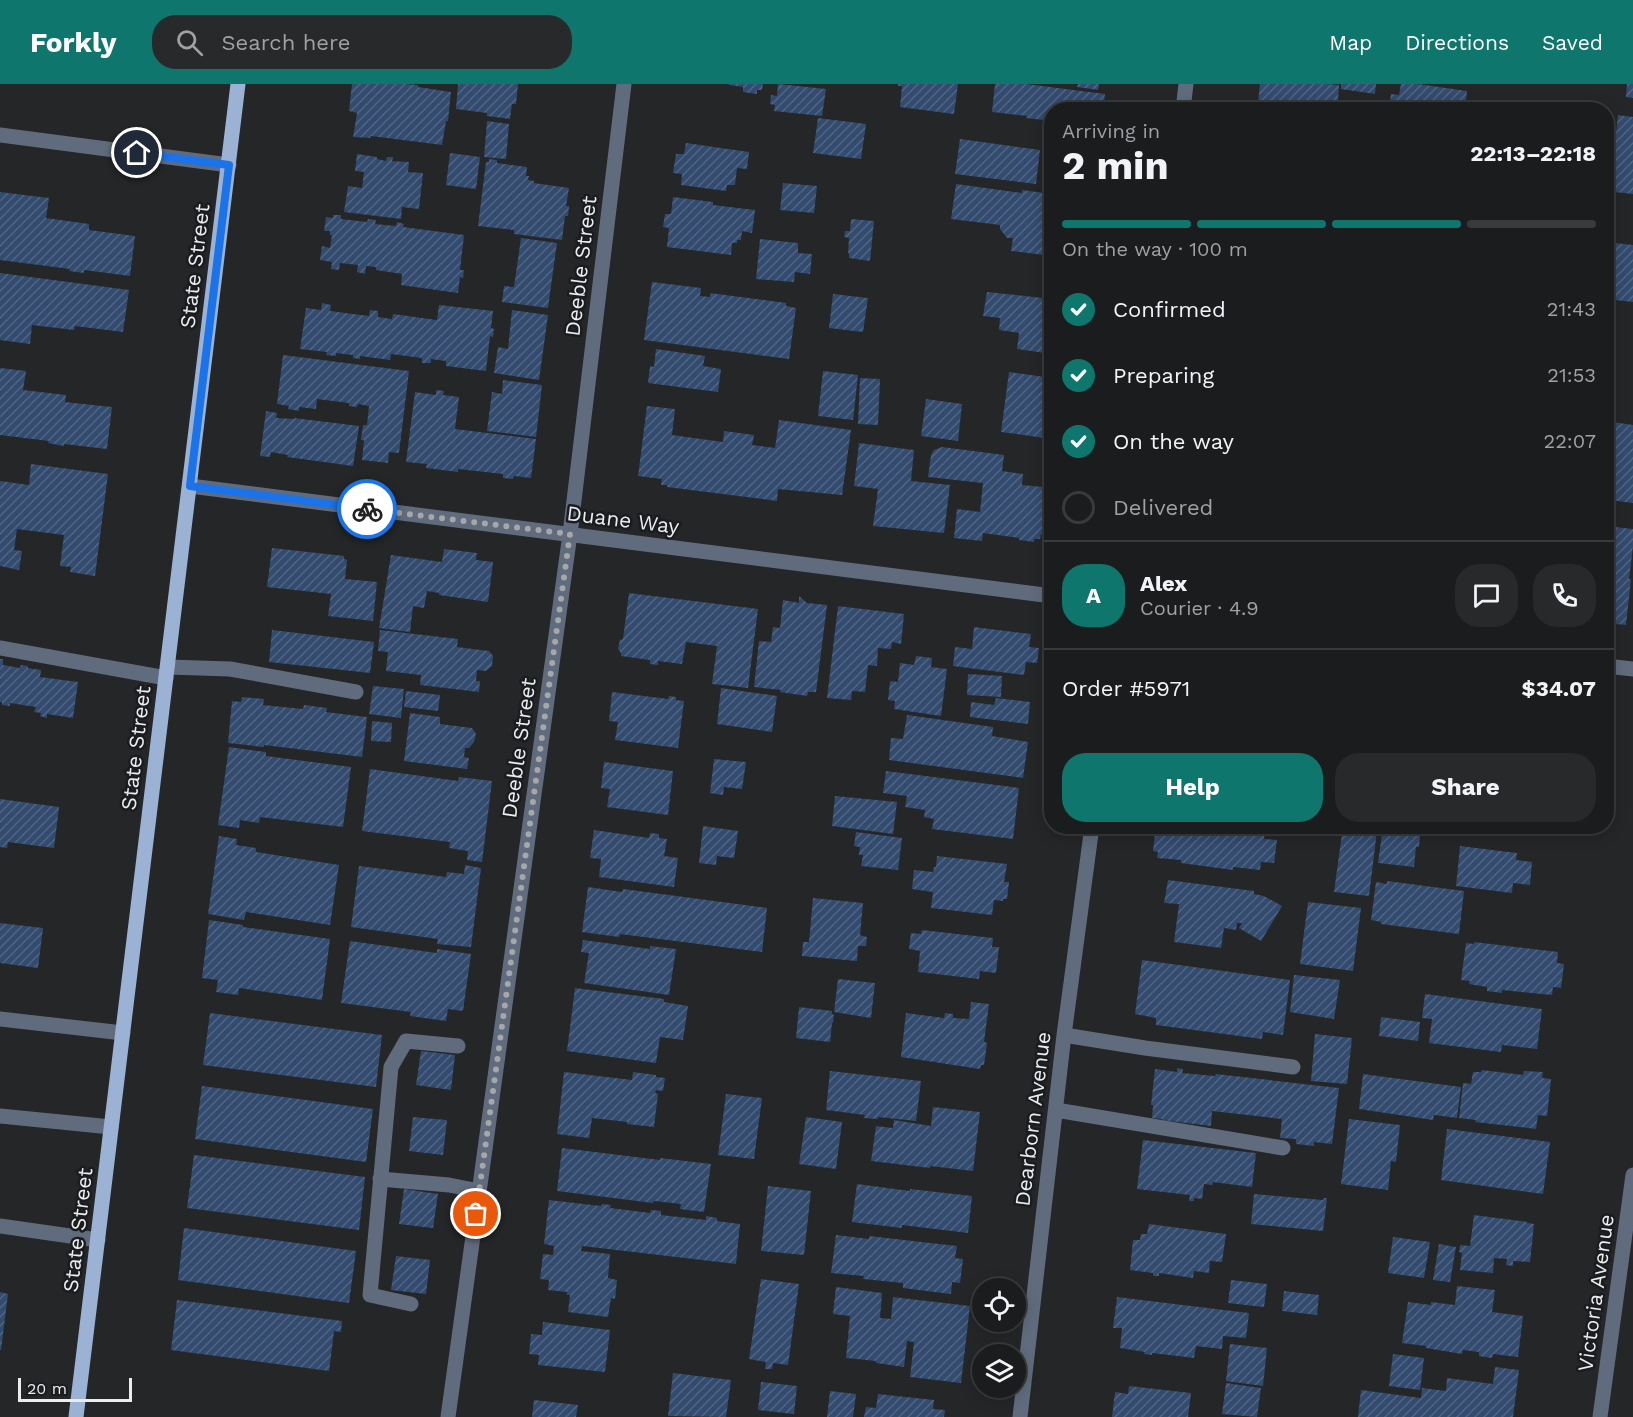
<!DOCTYPE html>
<html lang="en">
<head>
<meta charset="utf-8">
<style>
  body { margin:0; font-family:"Work Sans",sans-serif; background:#28292b; color:#f1f3f6; height:100vh; display:flex; flex-direction:column; font-size:22px; white-space:nowrap }
  * { box-sizing:border-box; margin:0 }
  p { font-size:20px; color:#a0a1a4 }
  .icon { flex:none; width:33px; height:33px; fill:none; stroke:currentColor; stroke-width:2; stroke-linecap:round; stroke-linejoin:round }
  .map { position:relative; flex:1; overflow:hidden }
  .details { position:absolute; left:1044px; top:18px; width:570px; height:732px; display:flex; flex-direction:column; background:#1b1c1e; border-radius:24px; box-shadow:0 3px 15px #0003,0 0 0 2px #393a3c }
  .details>* { flex:none }
  .controls { position:absolute; left:972px; top:1194px; display:grid; gap:12px }
  .controls a { display:grid; place-items:center; width:54px; height:54px; border-radius:50%; background:#1b1c1e; box-shadow:0 3px 15px #0003,0 0 0 2px #393a3c; font-size:30px }
  .scale { position:absolute; left:18px; bottom:15px; width:114px; box-sizing:border-box; padding-left:6px; border:3px solid #ebecee; border-top:0; font-size:16px; line-height:21px; white-space:nowrap; color:#ebecee; -webkit-text-stroke:4px #1a1c1f; paint-order:stroke }
  .pin { position:absolute; display:grid; place-items:center; width:51px; height:51px; color:#fff; margin:-26px; border:3px solid #fff; border-radius:50%; box-shadow:0 2px 6px #0007 }
  .courier { position:absolute; display:grid; place-items:center; width:60px; height:60px; margin:-30px; border:4px solid #1a73e8; border-radius:50%; background:#fff; color:#222; box-shadow:0 2px 8px #0007 }
  .head em { font-style:normal; font-weight:700 }
  .head div { display:flex; flex-direction:column-reverse }
  .head { display:flex; align-items:center; justify-content:space-between; height:102px; padding:0 18px }
  h1 { font-size:39px; font-weight:700; line-height:45px }
  .bar { display:grid; grid-template-columns:repeat(4,1fr); gap:9px 6px; align-content:center; height:72px; padding:0 18px }
  .bar i { height:8px; border-radius:4px; background:#393a3c }
  .bar .selected { background:#0f766e }
  .bar p { grid-column:span 4 }
  .line { display:flex; align-items:center; gap:15px; padding:0 18px; border-top:2px solid #393a3c }
  .line div { flex:1 }
  .round { display:grid; place-items:center; flex:none; width:63px; height:63px; border-radius:24px; background:#28292b }
  ol { padding:0 18px; list-style:none }
  li { display:flex; align-items:center; gap:18px; height:66px }
  li p { margin-inline-start:auto }
  li .icon { padding:6px; border-radius:50%; background:#0f766e; color:#fff; stroke-width:4 }
  li:last-child { color:#a0a1a4 }
  li i { width:33px; height:33px; border:3px solid #393a3c; border-radius:50% }
  .primary-button { display:flex; gap:12px; margin-top:auto; padding:12px 18px }
  .primary-button a { flex:1; height:69px; border-radius:24px; background:#0f766e; color:#fff; font-size:24px; font-weight:700; line-height:69px; text-align:center }
  .primary-button a+a { background:#28292b; color:#f1f3f6 }
  header { display:flex; align-items:center; gap:36px; box-sizing:border-box; height:84px; padding:0 30px; background:#0f766e; color:#fff }
  header strong { font-size:28px }
  nav { display:flex; gap:33px; margin-inline-start:auto; font-size:21px }
  .search { width:420px; height:54px; background:#28292b; display:flex; align-items:center; gap:15px; box-sizing:border-box; padding:0 21px; border-radius:24px; color:#a0a1a4; font-size:22px }
  .map>svg:first-child { display:block }
  .building { fill:url(#building-hatch) }
  .lines { fill:none; stroke-linecap:round; stroke-linejoin:round }
  .minor { stroke:#606c7d; stroke-width:15 }
  .major { stroke:#9bb2d5; stroke-width:15 }
  .done { stroke:#a5a7a9; stroke-width:6; stroke-dasharray:0 10.8 }
  .route { stroke:#1a73e8; stroke-width:8 }
  .labels { text-anchor:middle; stroke-width:5; stroke-linejoin:round; paint-order:stroke }
  .street-label { font-size:21px; fill:#ebecee; stroke:#1a1c1f }
</style>
</head>
<body>
<header>
<strong>Forkly</strong>
<div class="search"><svg class="icon" aria-label="search" viewBox="0 0 24 24"><circle cx="10" cy="10" r="6"/><path d="M15 15l6 6"/></svg>Search here</div>
<nav><a>Map</a><a>Directions</a><a>Saved</a></nav>
</header>
<div class="map">
<svg width="1633" height="1333" viewBox="0 0 1633 1333">
  <defs>
    <pattern id="building-hatch" width="6" height="6" patternUnits="userSpaceOnUse" patternTransform="scale(1.5)"><rect width="6" height="6" fill="#334b6e"/><path d="M-1 1l2-2M0 6l6-6M5 7l2-2" fill="none" stroke="#516583"/></pattern>
  </defs>
  <rect width="100%" height="100%" fill="#242628"/>
  <!-- building -->
  <path class="building" d="M352,0H406L418,1V3L451,8L448,37H446L442,61L371,52L370,54L353,53L357,29L349,27Z
    M458,0H518L516,20H512L510,35L487,32V29L456,25Z
    M729,0H763L762,6H757V10L743,8V3L729,1Z
    M778,0L826,5L822,32L774,27L775,21L770,20L771,11L777,12Z
    M898,0H958L954,30L900,23L902,2H898Z
    M995,0H1026L1105,10L1103,26H1052V37L1026,34L1027,32L992,28Z
    M1078,0H1099L1098,6L1077,3Z
    M1260,0H1328L1339,1L1338,18L1347,20L1346,26H1257Z
    M1341,0H1376L1375,10L1341,5Z
    M1401,0H1418L1467,7L1465,26H1397V24L1389,23L1391,10L1399,11Z
    M1627,0H1633V14L1626,13Z
    M1618,31L1633,33V110L1606,107V57L1615,58Z
    M818,34L866,40L861,75L813,69Z
    M487,37L509,40L506,75L484,73Z
    M960,55L1040,66L1036,100L955,90Z
    M686,59L749,68L747,85L737,84L735,101H727L726,107L681,101L682,90L673,89L676,70H684Z
    M450,69L480,73L476,105L446,101Z
    M357,70L377,73V75L386,77L387,73H393L392,77L409,78L408,88L423,89L419,125L402,123L401,135L344,128L348,102L362,104L364,88L355,87Z
    M489,75L497,76V79L527,83L526,92H529L528,96L534,97V99L569,104L566,122H569L568,132H565L562,156L514,150V146L478,142L486,78H489Z
    M783,99L817,102L814,129L780,126Z
    M956,100L1022,109V106L1052,110V172L1011,167L1013,154H1007L1000,145V141L951,135Z
    M0,108L49,114L46,134L89,140V146L135,152L130,192L84,186V189L69,187L70,185L0,176Z
    M673,113L713,118V121L755,126L752,149L742,147L741,156H737V159H732L731,171L667,163L669,144L663,143L665,130H671Z
    M333,131H341V135L367,138L368,135L376,136L375,140L396,142L397,138L404,140L403,143L464,151L460,186H464L463,194L460,193L458,209L401,201L402,190L376,186V183L366,182L365,190L357,188L358,181L340,179L339,186L331,185L332,178L320,176L322,162L330,164L332,151H330V147H324L326,133L333,134Z
    M851,135L874,137L870,177L849,174V169H848L849,154L844,153L845,147H850Z
    M521,154L557,159L548,224L502,218L504,202L514,203Z
    M760,155L798,159V169L812,170L810,190L795,188L794,198L756,195Z
    M1606,158L1633,161V218L1606,215Z
    M0,189L129,206L123,248L75,242L74,246L32,241L30,260L0,256Z
    M652,198L701,204L700,212L710,213V209L786,219V222L796,224L789,275L644,256Z
    M987,208L1052,215V270L1017,265L1019,249L999,246L1000,234L983,232Z
    M833,210L868,214L863,248L829,244Z
    M322,219L331,221L330,227L369,232L370,226L378,227V233L392,235L393,230L437,236L439,221L493,227L491,244L494,245L493,253L490,252L486,287L446,282V277L431,275V279H422V274L391,270L390,276L360,272V275L353,274V271L336,269V272L326,271L327,268L300,265L306,224L321,226Z
    M512,226L548,231L539,296L494,289L498,263L508,265Z
    M656,265L705,272L703,282L721,285L718,308L648,299L650,282L654,283Z
    M283,271L409,287L399,369L389,368L388,379L362,376L364,356H361L363,341H367L369,322L358,320L357,323L349,322V319L317,315L316,325L299,323V327L288,325L289,322L277,320Z
    M0,284L26,287L23,306L66,311L65,318L112,323L107,365L64,360V362L48,359L49,357L0,351Z
    M823,287L858,291L853,336L818,332Z
    M1009,288L1052,294V355L1001,348Z
    M860,294L880,295L878,341L858,340Z
    M503,296L542,301L536,353L487,347L492,308L502,310Z
    M436,306L444,307L443,311L459,313L455,345L536,355L531,394L514,392L513,395L503,394V390L458,385V388L426,384L427,380L406,378L415,308L436,311Z
    M926,315L962,320L958,357L921,352Z
    M647,322L675,325L672,351L723,358L724,347L754,351L752,361L775,364L779,336L851,346L842,411L778,405L777,417L667,403V401H661L662,395L638,392Z
    M266,327L277,329L276,334L294,335V334L359,342L353,382L287,373L288,371L271,368L270,373L260,372Z
    M1606,337L1633,341V419L1610,416L1608,427Z
    M859,359L914,366L911,397L950,401L944,449L873,442L878,405L854,402Z
    M942,363L1004,371L1002,387L1023,390L1022,401L1043,403V411L1052,412V448H1050V450H1041L1040,455H1034V458L1019,456V454L983,449L982,457L954,454L957,425L980,428L983,399L928,393L931,371L934,366Z
    M31,380L108,390L95,492L70,488L71,483L60,482L64,451L17,445L14,466L22,467L19,486L0,482V397L29,401Z
    M1606,442L1633,445V462L1629,495H1631L1626,541L1606,539Z
    M272,464L344,472V475L347,476L345,495L377,498L373,537L328,532L331,510L267,503Z
    M444,465L477,469L476,476L493,478L488,518L439,511V509L427,507L424,524L413,522L410,548L379,544L391,471L442,478Z
    M629,509L758,525L748,604L712,600L717,562L686,558L682,580L658,577V581L650,580V576L621,572V569L618,565L620,556L623,555Z
    M799,512L807,519L827,521L816,608H808L807,612L780,608L781,606L754,603L759,557L771,558L773,543L780,544L783,516L799,519Z
    M838,522L904,530L901,560L892,558L891,565L878,564L877,582L868,581L865,608L852,607L851,616L827,614Z
    M974,543L1031,550L1029,563L1039,564L1037,579L1026,578L1024,591L953,582L955,563L972,565Z
    M272,546L374,558L370,589L269,578Z
    M380,546L458,555L457,563L489,567L493,572L492,582L486,587L477,586L476,597H480L479,608L420,601L421,591L386,587L388,568L378,567Z
    M916,572L932,574L931,583L947,585L941,632L894,625L895,617L888,616L890,597L898,598L900,579L914,581Z
    M0,575H3V581L20,584L21,581L28,582V584L41,586L40,593L78,598L73,634L47,630V634L40,632L41,629L34,628L36,623L10,619V622L2,621V618H0Z
    M968,590L1002,592L1001,613L967,611Z
    M373,602L404,605L401,634L369,630Z
    M721,604L777,612L772,648L717,640Z
    M406,607L440,611L438,627L404,623Z
    M612,608L668,615L669,612L676,613V616L684,617L678,664L615,656L618,638L609,637Z
    M242,613L264,615L263,621L303,625L304,621L327,624L326,628L367,633L362,673L264,661V663L228,659L232,617L241,618Z
    M996,614L1030,618L1028,640L970,633L971,618L994,621Z
    M1606,616L1614,617L1611,642L1613,643L1608,687H1606Z
    M410,629L440,633V640L472,644L476,650L474,658L469,664H465L464,673L469,674L467,685L404,677Z
    M907,631L993,643L992,652L1028,658L1023,694L889,676L891,654L903,655Z
    M372,637L392,639L391,658L371,657Z
    M229,663L266,668V672L351,683L343,743L260,733L259,739L240,736L239,744L218,741Z
    M714,675L746,678L742,705L724,703L723,711L710,709Z
    M604,678L673,687L668,731L607,723L610,705L601,704Z
    M370,685L458,697L459,693L492,697L482,778L467,776L468,767L449,764L450,758L362,747Z
    M886,687L1019,704L1013,755L932,745L934,735L924,733L925,726L905,723L907,712L883,709Z
    M835,712L897,718L893,750L832,742Z
    M0,715L59,723L54,764L8,758L7,764L0,763Z
    M703,742L738,747L734,774L717,772L716,781L699,779Z
    M1156,742H1265L1264,755L1277,756L1274,779L1261,778L1260,786L1233,783V786L1181,779V776L1157,774L1158,768L1153,767Z
    M1343,742L1377,747L1369,812L1334,808Z
    M1383,742H1421L1419,763H1416L1414,783L1378,779Z
    M1493,742H1520V747L1493,744Z
    M594,746L649,754L650,749L659,750V754L667,755L664,772L678,774L674,803L599,793L601,775L590,774Z
    M856,748L902,754L898,786L861,782L863,771H859L860,763L854,762Z
    M219,752L237,755L236,761L256,764V768L339,781L330,841L246,828L244,836L208,830Z
    M1460,762L1517,769L1516,776L1532,778L1530,801L1513,799L1512,809L1456,802Z
    M937,772L1007,780L1004,798H1009L1007,815H1003V817L994,816L992,831L931,824L933,808L912,805L914,786L933,788L934,783H936Z
    M465,781L481,784L471,863L437,860L438,855L351,843L359,782L446,793L447,788L464,790Z
    M1168,796L1254,807V810L1264,812L1282,822L1261,857L1239,844L1242,839H1237L1236,846L1224,844L1221,864L1174,858L1179,820L1164,819Z
    M1387,797L1464,807L1459,850L1381,840V838L1371,836L1376,798L1387,800Z
    M588,803L622,808L623,805L767,824L762,868L620,850L619,853L582,848Z
    M813,814L863,819L860,851L867,853L866,862H858L857,877L802,872L803,858H809Z
    M1308,818L1361,824L1353,887L1300,880Z
    M209,836L243,841V843L330,855L322,916L239,904L238,911L216,908L218,896L202,894Z
    M0,839L43,844L38,884L0,879Z
    M922,846L993,854L992,863H999L996,889L980,887L979,895L918,888L920,867L909,865L911,849L921,850Z
    M583,856L650,865V862L676,865L669,911L584,899L589,869L581,868Z
    M350,857L437,869V865L471,870L463,927L448,925L446,937L410,932L411,928L341,919Z
    M1474,858L1558,868L1557,879L1564,880L1561,904L1553,903L1552,911L1502,906V909L1487,907V903L1469,900L1470,897L1461,896L1466,859L1474,860Z
    M1142,876L1290,896L1283,951L1263,948L1262,955L1156,941V934L1135,930Z
    M1294,891L1340,896L1334,935L1290,928Z
    M838,895L875,899L871,934L834,928Z
    M575,904L664,915V918L688,922L683,956L660,953L656,979L567,967Z
    M1425,910L1542,925L1537,965L1502,961L1501,968L1429,959L1432,935L1422,934Z
    M971,918L989,920L984,958L987,959L984,981H981L980,985L901,973L906,929L944,934L945,929L953,930V934L969,935Z
    M799,923L832,927V930L834,931L833,939H832L830,958L796,954Z
    M210,929L382,951L376,1003L203,981Z
    M1381,933L1420,938L1418,957L1379,952Z
    M1315,950L1352,954L1347,1000L1311,997Z
    M421,967L455,971L451,1006L416,1001Z
    M1177,984L1183,985L1182,989L1215,992L1216,990L1339,1004L1332,1060L1314,1058V1062L1296,1060V1055L1280,1054L1282,1035L1212,1027L1211,1042L1162,1036V1035L1152,1034L1153,1021H1151L1155,985L1177,988Z
    M1482,986L1523,991L1524,987L1543,988L1542,994L1551,995L1547,1032L1538,1031L1536,1045L1475,1038L1476,1036L1459,1034L1463,999L1471,1000L1473,988H1481Z
    M830,987L921,997L916,1037L878,1033V1035L864,1034L865,1031L826,1026Z
    M564,988L632,996L633,988L656,991V993L665,994L663,1007L656,1006L655,1009L658,1010L654,1043L627,1040V1038L592,1034L589,1054L557,1050Z
    M1363,990L1461,1003L1457,1034L1434,1031L1433,1036L1359,1025Z
    M202,1002L373,1025L366,1078L195,1055Z
    M726,1010L762,1014L754,1075L718,1071Z
    M933,1023L980,1028L973,1087L930,1082V1084L871,1077L876,1042L893,1044L894,1036L931,1042Z
    M413,1033L447,1036L443,1071L409,1067Z
    M806,1033L842,1038L836,1085L799,1080Z
    M1349,1035L1400,1041L1396,1078L1391,1077L1388,1106L1341,1100Z
    M1447,1045L1550,1058L1543,1110L1441,1096Z
    M1143,1056L1256,1069L1252,1103L1213,1098L1212,1101L1204,1100L1202,1115L1194,1114V1117H1189L1190,1111L1137,1105Z
    M562,1064L660,1076V1074L711,1080L704,1128L680,1125L681,1120L654,1117L653,1119L557,1107Z
    M194,1071L365,1093L359,1146L187,1124Z
    M857,1100L910,1107V1105L972,1112L968,1149L902,1141V1144L852,1138Z
    M768,1102L811,1107L804,1171L761,1167Z
    M404,1105L438,1110L433,1144L399,1140Z
    M1254,1110L1323,1116L1324,1114H1327L1323,1147L1251,1140Z
    M549,1116L601,1122L602,1120L611,1121L610,1124L650,1129L651,1126L661,1127V1131L706,1136V1132L717,1134V1137L740,1140L736,1180L582,1162L581,1167L610,1170L608,1194L617,1196L615,1215L611,1214L608,1233L568,1228L570,1211H567V1208L548,1206L549,1196L540,1195L543,1170L553,1171L554,1162L544,1160Z
    M1474,1131L1527,1138V1139L1534,1140L1530,1178L1513,1177V1182L1506,1181L1507,1175L1494,1174L1493,1189L1460,1186L1462,1169L1459,1168L1460,1161L1470,1162Z
    M1149,1140L1226,1150L1222,1178L1210,1177L1209,1189L1194,1187L1193,1194L1159,1189V1192H1153V1189L1130,1186L1133,1156H1140L1141,1150H1147Z
    M184,1144L356,1167L349,1219L178,1196Z
    M836,1151L869,1155V1152L957,1162L955,1174L963,1175L960,1199L952,1198L951,1210L903,1204V1199L863,1195L864,1192L831,1189Z
    M1393,1153L1430,1158L1424,1194L1388,1189Z
    M1439,1160L1456,1163L1450,1198L1433,1196Z
    M396,1172L430,1176L426,1210L391,1206Z
    M761,1195L799,1200L788,1281L773,1279L772,1285H765L766,1278L749,1275Z
    M1231,1196L1267,1200L1264,1223L1228,1219Z
    M1457,1202L1495,1206L1492,1228L1523,1232L1518,1273L1493,1270L1492,1274L1479,1272V1268L1463,1266L1462,1270L1426,1264V1262L1402,1259L1408,1218L1431,1221V1218L1455,1221Z
    M836,1203L882,1209L880,1234L891,1235L893,1213L970,1222L961,1299L910,1293L914,1258L907,1257L904,1283L876,1279V1277L846,1274L850,1232L833,1230Z
    M1284,1207L1319,1211L1317,1231L1282,1227Z
    M0,1208L8,1210L1,1266H0Z
    M1117,1213L1249,1229L1246,1254L1223,1252L1222,1265L1196,1262L1194,1274L1152,1269V1271L1144,1270L1145,1268L1120,1264L1122,1244H1113Z
    M177,1216L342,1237L341,1248L334,1247L329,1287L171,1266Z
    M543,1238L610,1246L605,1288L538,1281L539,1271L529,1270L531,1250L542,1251Z
    M1230,1260L1267,1264L1263,1302L1226,1297Z
    M1393,1270L1424,1274L1420,1306L1389,1302Z
    M1495,1283L1519,1286L1513,1333H1358L1361,1306L1421,1314L1422,1304L1446,1307L1447,1294L1493,1300Z
    M673,1289L731,1296L726,1333L668,1332Z
    M761,1298L797,1302L794,1330L758,1326Z
    M1226,1299L1261,1304L1257,1333L1222,1330Z
    M1129,1302L1191,1309L1188,1333H1112L1115,1308L1128,1310Z
    M830,1307L856,1310L853,1333H827Z
    M878,1310L934,1316L933,1325L945,1326L944,1333H864L866,1323L876,1324Z
    M534,1316L578,1321L576,1333H532Z"/>
  <g class="lines">
    <!-- minor -->
    <path class="minor" d="M1183,26L1186,0
      M0,51L229,81
      M190,402L1052,512
      M0,564L166,594
      M1606,582L1633,585
      M168,583L230,585L356,608
      M0,935L123,949
      M1064,951L1145,964L1293,983
      M1056,1026L1283,1064
      M0,1032L111,1043
      M380,1095L449,1101L479,1107
      M0,1142L98,1156
      M411,1220L370,1211L391,983L406,957L458,962
      M448,1333L570,450L624,0
      M1020,1333L1064,951L1092,742
      M1600,1333L1633,1091"/>
    <!-- major -->
    <path class="major" d="M76,1333L238,0"/>
  </g>
  <g class="lines">
    <!-- done -->
    <path class="done" d="M367,425L570,450L476,1130"/>
    <!-- route -->
    <path class="route" d="M137,69L229,81L190,402L367,425"/>
  </g>
  <g class="labels">
    <!-- street labels -->
    <g class="street-label">
      <text transform="translate(195 182) rotate(-83)" y="7">State Street</text>
      <text transform="translate(581 182) rotate(-83)" y="7">Deeble Street</text>
      <text transform="translate(623 436) rotate(7)" y="7">Duane Way</text>
      <text transform="translate(136 664) rotate(-83)" y="7">State Street</text>
      <text transform="translate(519 664) rotate(-82)" y="7">Deeble Street</text>
      <text transform="translate(1033 1035) rotate(-83)" y="7">Dearborn Avenue</text>
      <text transform="translate(78 1146) rotate(-83)" y="7">State Street</text>
      <text transform="translate(1596 1209) rotate(-82)" y="7">Victoria Avenue</text>
    </g>
  </g>
</svg>
<div class="controls">
<a><svg class="icon" aria-label="locate" viewBox="0 0 24 24"><circle cx="12" cy="12" r="6"/><path d="M12 2v4M12 18v4M2 12h4M18 12h4"/></svg></a>
<a><svg class="icon" aria-label="layers" viewBox="0 0 24 24"><path d="M12 4l9 5-9 5-9-5zM3 14l9 5 9-5"/></svg></a>
</div>
<div class="scale">20 m</div>
<div class="pin" style="left:476px;top:1130px;background:#ea580c"><svg class="icon" aria-label="bag" viewBox="0 0 24 24"><path d="M5 8h14l-1 12H6zM9 8a3 3 0 0 1 6 0"/></svg></div>
<div class="pin" style="left:137px;top:69px;background:#1f2937"><svg class="icon" aria-label="home" viewBox="0 0 24 24"><path d="M3 11l9-7 9 7M6 9v11h12V9"/></svg></div>
<div class="courier" style="left:367px;top:425px"><svg class="icon" aria-label="bike" viewBox="0 0 24 24"><circle cx="6" cy="16" r="4"/><circle cx="18" cy="16" r="4"/><path d="M6 16l4-8h5l3 8M10 8l3 8H6M13 5h3"/></svg></div>
<section class="details">
<div class="head"><div><h1>2 min</h1><p>Arriving in</p></div><em>22:13–22:18</em></div>
<div class="bar"><i class="selected"></i><i class="selected"></i><i class="selected"></i><i></i><p>On the way · 100 m</p></div>
<ol>
<li><svg class="icon" aria-label="check" viewBox="0 0 24 24"><path d="M5 12l5 5 9-10"/></svg>Confirmed<p>21:43</p></li>
<li><svg class="icon" aria-label="check" viewBox="0 0 24 24"><path d="M5 12l5 5 9-10"/></svg>Preparing<p>21:53</p></li>
<li><svg class="icon" aria-label="check" viewBox="0 0 24 24"><path d="M5 12l5 5 9-10"/></svg>On the way<p>22:07</p></li>
<li><i></i>Delivered</li>
</ol>
<div class="line" style="height:108px"><b class="round" style="background:#0f766e;color:#fff">A</b><div><b>Alex</b><p>Courier · 4.9</p></div><a class="round"><svg class="icon" aria-label="chat" viewBox="0 0 24 24"><path d="M4 5h16v11H9l-5 4z"/></svg></a><a class="round"><svg class="icon" aria-label="phone" viewBox="0 0 24 24"><path d="M5 4h4l2 5-3 2q2 4 5 5l2-3 5 2v4C11 20 4 13 5 4z"/></svg></a></div>
<div class="line" style="height:78px"><div>Order #5971</div><b>$34.07</b></div>
<div class="primary-button"><a>Help</a><a>Share</a></div>
</section>
</div>
</body>
</html>
